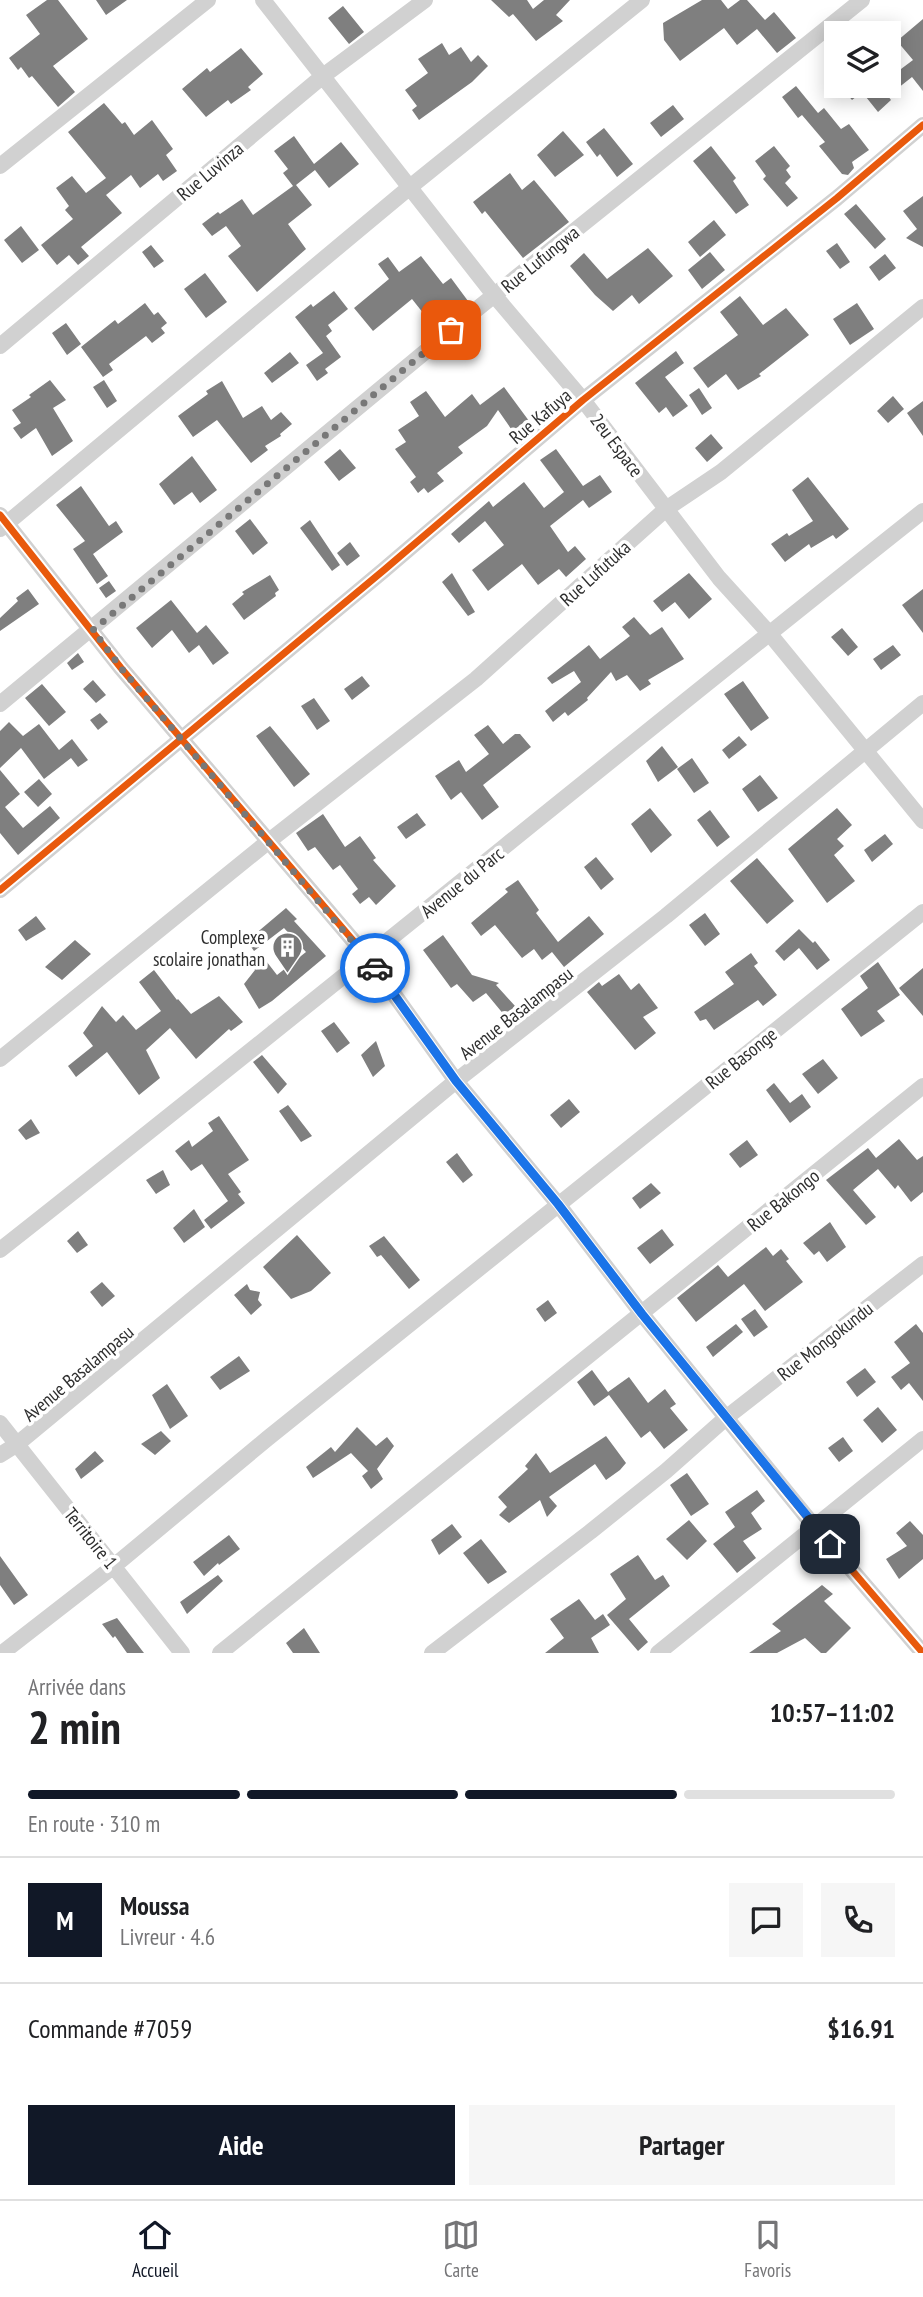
<!DOCTYPE html>
<html lang="fr">
<head>
<meta charset="utf-8">
<style>
  body { margin:0; font-family:"PT Sans Narrow",sans-serif; background:#f6f6f6; color:#202124; height:100vh; display:flex; flex-direction:column; font-size:26px; white-space:nowrap }
  * { box-sizing:border-box; margin:0 }
  p { font-size:23px; color:#757577 }
  .icon { flex:none; width:38px; height:38px; fill:none; stroke:currentColor; stroke-width:2; stroke-linecap:round; stroke-linejoin:round }
  .map { position:relative; height:1653px; overflow:hidden }
  .side { display:flex; flex-direction:column; background:#fff; flex:1 }
  .side>* { flex:none }
  .tools { position:absolute; left:824px; top:21px; display:grid; gap:14px }
  .tools a { display:grid; place-items:center; width:77px; height:77px; border-radius:0px; background:#fff; box-shadow:0 4px 18px #0003; font-size:35px }
  .pin { position:absolute; display:grid; place-items:center; width:60px; height:60px; color:#fff; margin:-30px; border-radius:14px; box-shadow:0 4px 10px #0006 }
  .courier { position:absolute; display:grid; place-items:center; width:70px; height:70px; margin:-35px; border:5px solid #1a73e8; border-radius:50%; background:#fff; color:#222; box-shadow:0 2px 9px #0007 }
  .headline em { font-style:normal; font-weight:800 }
  .headline div { display:flex; flex-direction:column-reverse }
  .headline { display:flex; align-items:center; justify-content:space-between; height:119px; padding:0 28px }
  h1 { font-size:46px; font-weight:800; line-height:52px }
  .bar { display:grid; grid-template-columns:repeat(4,1fr); gap:10px 7px; align-content:center; height:84px; padding:0 28px }
  .bar i { height:9px; border-radius:5px; background:#e0e0e0 }
  .bar .on { background:#111827 }
  .bar p { grid-column:span 4 }
  .line { display:flex; align-items:center; gap:18px; padding:0 28px; border-top:2px solid #e0e0e0 }
  .line div { flex:1 }
  .round { display:grid; place-items:center; flex:none; width:74px; height:74px; border-radius:0px; background:#f6f6f6 }
  .button { display:flex; gap:14px; margin-top:auto; padding:14px 28px }
  .button a { flex:1; height:80px; border-radius:0px; background:#111827; color:#fff; font-size:28px; font-weight:800; line-height:80px; text-align:center }
  .button a+a { background:#f6f6f6; color:#202124 }
  .tab-bar { display:flex; justify-content:space-around; align-items:center; height:98px; border-top:2px solid #e0e0e0; background:#fff; font-size:19px; color:#757577 }
  .tab-bar a { display:grid; justify-items:center; gap:4px }
  .tab-bar .on { color:#111827 }
  .map>svg:first-child { display:block }
  .building { fill:#7f7f7f }
  .lines { fill:none; stroke-linecap:round; stroke-linejoin:round }
  .minor { stroke:#d1d1d1; stroke-width:16 }
  .cycleway-casing { stroke:#fff; stroke-width:11 }
  .cycleway { stroke:#e8590c; stroke-width:7 }
  .done { stroke:#787878; stroke-width:7; stroke-dasharray:0 12.6 }
  .route { stroke:#1a73e8; stroke-width:9 }
  .labels { text-anchor:middle; stroke-width:7; stroke-linejoin:round; paint-order:stroke }
  .street-label { font-size:19px; fill:#2f2f2f; stroke:#fff }
  .poi-label { font-size:19px; fill:#2f2f2f; stroke:#fff; text-anchor:end }
</style>
</head>
<body>
<div class="map">
<svg width="923" height="1653" viewBox="0 0 923 1653">
  <rect width="100%" height="100%" fill="#fff"/>
  <!-- building -->
  <path class="building" d="M47,0H58L88,39L53,66L75,92L58,107L32,76L29,78L21,67L18,70L9,58L40,34L26,15Z
    M96,0H127L106,15Z
    M491,0H527L533,9L544,0H570L556,15L563,21L536,41L513,14L509,17Z
    M702,0H721L728,9L740,0H747L765,20L774,12L796,38L777,53L757,29L737,45L724,28L680,61L664,40L663,23Z
    M343,6L364,32L349,44L328,18Z
    M923,19V91L912,77L888,96L891,100L878,112L862,92L852,100L840,86H889V78L913,60L897,41Z
    M442,43L449,55L461,47L471,62L478,55L488,66L472,82L419,120L412,110L417,106L405,90L428,73L418,59Z
    M241,48L263,74L248,87L251,90L231,104L228,100L206,117L182,89L207,68L210,72Z
    M796,86L818,113L824,108L841,129L849,124L869,150L852,162L854,168L848,175L842,174L819,146L825,142L802,115L798,118L782,97Z
    M104,103L122,124L125,122L134,135L152,120L173,149L166,155L177,171L163,181L158,174L140,188L131,175L106,195L122,213L81,247L89,256L78,265L69,255L57,265L41,245L73,219L65,210L69,206L56,188L72,176L86,193L106,178L68,132Z
    M673,105L684,119L661,137L650,123Z
    M604,128L633,164L617,177L600,154L597,157L586,142Z
    M563,131L584,155L555,177L537,155Z
    M294,136L314,164L341,142L359,164L329,188L315,170L296,185L312,205L288,224L306,249L257,292L228,256L241,246L226,226L212,236L202,224L218,212L220,214L242,199L253,215L293,186L283,173L288,169L274,151Z
    M711,146L736,178L733,181L749,205L736,214L693,161Z
    M774,146L790,166L786,170L791,177L785,183L798,198L787,207L763,179L766,176L755,161Z
    M510,173L522,190L534,180L569,222L523,258L485,211L482,214L473,202Z
    M923,196V247L906,238L917,229L903,211Z
    M856,204L886,239L875,249L844,214Z
    M714,220L726,235L700,257L688,242Z
    M21,226L39,250L22,263L4,240Z
    M837,243L850,262L840,269L826,251Z
    M151,245L164,261L154,268L142,252Z
    M648,248L673,276L639,304L632,295L613,311L595,295L570,266L584,253L607,279Z
    M710,252L725,270L702,289L688,270Z
    M885,254L896,268L879,281L869,267Z
    M421,256L443,284L451,278L468,301L435,328L412,299L373,331L354,308L389,279L378,264L388,257L399,272Z
    M205,273L227,302L206,318L184,289Z
    M334,291L348,309L328,325L332,331L326,336L341,357L325,369L328,373L317,381L306,365L323,353L295,317L311,304L313,307Z
    M740,296L763,325L786,308L809,335L759,374L761,376L738,390L726,374L708,388L693,368L738,335L720,312Z
    M145,303L154,315L158,312L167,323L161,328L165,333L152,343L146,336L109,364L113,370L103,377L81,347L115,320L118,324Z
    M857,303L874,329L850,345L833,319Z
    M66,323L81,344L67,355L52,333Z
    M676,351L684,363L665,377L688,406L673,417L666,407L659,413L635,383Z
    M290,352L299,363L272,383L264,373Z
    M50,380L66,400L53,408L73,441L52,456L36,428L21,439L13,428L21,423L12,410L31,397L29,395Z
    M104,380L117,401L107,408L93,387Z
    M222,381L243,418L262,406L271,420L281,412L292,424L280,434L281,436L265,446L268,450L251,463L217,420L193,437L178,416L208,394L206,391Z
    M504,387L532,425L516,436L498,410L487,426L458,447L463,453L437,473L444,481L428,493L424,488L418,493L410,482L416,477L395,449L406,442L398,430L419,416L410,402L426,391L445,417L472,394L480,405Z
    M699,388L712,408L702,415L689,395Z
    M893,396L904,409L888,423L877,411Z
    M923,401V436L907,413Z
    M711,434L723,448L707,462L695,448Z
    M340,449L356,468L339,481L324,462Z
    M556,449L583,486L600,475L612,492L589,508L583,500L550,526L568,552L575,546L586,559L566,577L559,569L538,585L522,564L488,591L472,570L504,545L485,521L459,543L451,534L489,501L493,507L524,482L544,508L564,492L540,460Z
    M192,456L217,490L200,503L192,492L174,505L159,484Z
    M808,477L849,529L836,539L833,535L811,548L809,544L785,562L771,544L787,533L789,536L813,521L792,490Z
    M81,486L109,526L116,521L123,532L93,554L108,576L97,584L73,549L85,541L56,505Z
    M250,519L268,543L253,555L235,531Z
    M310,520L340,565L332,571L300,528Z
    M350,542L360,556L347,566L337,553Z
    M452,573L475,612L468,616L442,582Z
    M689,573L712,599L689,619L675,602L662,612L653,601Z
    M270,575L279,590L275,593L276,596L244,620L232,604L244,594L242,592Z
    M109,581L116,591L106,598L99,588Z
    M28,589L39,604L0,631V618L18,601L16,598Z
    M923,589V633L902,605Z
    M171,600L197,633L206,625L229,653L213,665L199,645L189,653L172,630L152,648L136,628Z
    M634,617L650,635L662,627L684,659L648,680L651,684L640,691L627,675L616,681L611,672L587,698L588,700L568,716L565,712L553,722L545,711L581,682L574,671L552,684L547,678L589,645L600,659L630,636L622,627Z
    M842,628L858,647L848,656L831,637Z
    M893,645L901,655L881,670L873,659Z
    M78,653L84,662L72,670L67,663Z
    M362,676L370,686L352,700L344,689Z
    M93,680L106,695L96,703L83,689Z
    M743,681L769,718L751,731L724,694Z
    M42,684L66,712L49,726L25,698Z
    M314,698L330,721L317,730L301,706Z
    M100,713L108,722L98,730L90,720Z
    M9,722L23,736L39,724L59,750L72,739L88,760L78,767L71,758L44,779L21,748L0,768V731Z
    M488,725L503,744L515,734H520L531,747L483,785L499,807L482,820L461,792L451,800L435,776L459,760L466,772L489,754L474,735Z
    M270,726L310,774L294,787L256,736Z
    M739,736L747,745L729,759L722,750Z
    M662,746L678,767L658,782L646,761Z
    M692,758L709,783L694,793L677,769Z
    M0,770L20,794L5,807L23,828L50,806L60,818L18,855L0,833Z
    M760,775L778,798L758,812L742,789Z
    M39,779L52,794L38,807L24,792Z
    M650,808L672,835L651,853L631,824Z
    M837,808L852,825L837,839L844,846L834,855L855,881L827,903L788,849Z
    M710,810L730,837L717,847L697,820Z
    M417,813L426,825L406,839L397,827Z
    M323,814L345,847L360,836L376,858L373,860L396,886L376,905L369,897L360,904L352,894L358,889L340,865L333,870L315,847L308,851L296,833Z
    M885,834L893,844L872,862L864,850Z
    M596,857L614,879L601,890L584,867Z
    M757,858L794,901L767,924L730,881Z
    M518,880L539,910L536,913L558,942L589,916L604,934L564,967L552,952L542,960L534,949L522,958L495,925L481,936L471,923L508,892L505,889Z
    M286,908L297,919L294,921L326,956L272,1001L259,1009L244,984L255,970L248,961L260,953L277,975L306,952L284,928L254,951L247,941Z
    M705,913L720,934L705,946L689,925Z
    M36,916L46,929L26,941L18,930Z
    M799,929L813,943L815,941L830,960L817,970L799,948L784,961L775,951Z
    M443,935L472,975L499,983L496,985L515,1006L505,1016L486,993L473,1002L457,984L451,988L423,950Z
    M75,940L91,954L62,980L45,967Z
    M751,953L758,963L754,966L777,995L763,1006L758,1000L714,1030L706,1019L700,1021L694,1012L734,984L725,972Z
    M878,962L900,995L877,1011L885,1021L861,1037L841,1009L868,988L860,976Z
    M923,968V1016L899,988Z
    M154,970L177,1000L178,999L191,1014L219,996L243,1022L231,1031L229,1029L196,1059L170,1028L146,1050L160,1078L139,1095L107,1052L76,1077L68,1066L93,1046L83,1033L102,1006L116,1022L123,1015L136,1030L161,1011L139,982Z
    M619,974L631,990L639,983L658,1008L643,1017L656,1033L635,1050L587,992L599,982L602,986Z
    M334,1022L350,1043L337,1053L321,1031Z
    M376,1041L385,1066L373,1077L361,1055Z
    M262,1055L287,1084L278,1094L253,1062Z
    M823,1059L838,1078L818,1094L802,1074Z
    M774,1083L790,1103L802,1094L811,1107L790,1123L766,1090Z
    M569,1099L580,1112L561,1128L550,1115Z
    M288,1105L312,1136L301,1142L279,1111Z
    M219,1116L249,1160L228,1174L241,1192L238,1194L245,1203L211,1229L204,1220L228,1201L202,1164L191,1171L175,1151L189,1140L192,1147L213,1131L208,1123Z
    M31,1119L40,1133L26,1140L18,1130Z
    M899,1139L917,1160L923,1156V1192L911,1202L898,1185L895,1189L878,1169L853,1190L876,1217L866,1225L826,1180L868,1148L876,1158Z
    M747,1140L758,1155L740,1168L729,1154Z
    M457,1153L473,1175L463,1183L446,1162Z
    M163,1170L170,1185L156,1194L146,1180Z
    M651,1183L661,1193L640,1209L632,1198Z
    M194,1209L205,1227L184,1243L173,1228Z
    M830,1222L846,1247L827,1262L819,1251L814,1255L803,1243Z
    M662,1229L674,1245L650,1264L637,1248Z
    M78,1231L88,1245L77,1253L67,1241Z
    M297,1235L331,1273L311,1291L291,1299L263,1267Z
    M384,1236L420,1280L409,1289L381,1255L377,1257L369,1246Z
    M766,1247L773,1256L781,1249L789,1259L786,1261L803,1282L765,1311L744,1284L696,1322L677,1298L718,1265L728,1277Z
    M102,1282L115,1296L102,1307L90,1292Z
    M247,1284L250,1290L260,1292L258,1300L262,1305L251,1315L234,1295Z
    M548,1300L557,1313L545,1322L536,1309Z
    M755,1309L768,1327L754,1337L741,1319Z
    M736,1324L743,1332L713,1357L706,1347Z
    M916,1324L923,1333V1401L909,1383L901,1390L891,1377L910,1363L894,1342Z
    M239,1356L250,1371L220,1390L210,1377Z
    M865,1368L876,1382L857,1397L846,1382Z
    M592,1370L608,1392L629,1377L648,1403L665,1389L676,1404L670,1408L688,1430L664,1449L650,1431L641,1438L609,1395L594,1406L577,1382Z
    M167,1384L188,1416L170,1429L152,1395Z
    M878,1407L897,1430L882,1443L863,1420Z
    M357,1427L376,1446L387,1437L394,1446L377,1469L383,1479L371,1489L362,1476L368,1471L351,1453L313,1478L306,1467L331,1447L335,1452Z
    M161,1431L171,1441L155,1455L141,1444Z
    M606,1436L626,1463L620,1470L606,1480L595,1464L549,1497L557,1506L547,1517L540,1500L509,1523L499,1515L507,1507L498,1497L528,1469L525,1466L536,1453L550,1473Z
    M843,1437L853,1451L839,1462L828,1448Z
    M95,1451L104,1461L81,1479L75,1469Z
    M687,1473L709,1504L691,1516L670,1485Z
    M757,1490L765,1501L751,1513L762,1529L743,1541L756,1558L737,1573L713,1544L735,1527L725,1512Z
    M689,1520L707,1541L687,1560L666,1539Z
    M910,1521L923,1535V1559L899,1579L886,1559L907,1546L896,1533Z
    M452,1524L462,1537L439,1555L431,1540Z
    M229,1535L240,1549L219,1565L218,1563L204,1576L193,1562Z
    M481,1539L507,1572L488,1584L463,1553Z
    M638,1555L655,1580L663,1575L670,1586L629,1619L648,1642L638,1651L607,1615L626,1599L610,1574Z
    M0,1556L28,1595L14,1605L0,1585Z
    M218,1575L223,1581L187,1614L180,1602Z
    M822,1585L833,1594L824,1601L851,1628L826,1653H821L805,1638L777,1653H749L781,1631L772,1624Z
    M579,1599L595,1620L603,1614L610,1625L591,1638L599,1653H545L564,1638L550,1619Z
    M117,1618L144,1653H127L115,1636L113,1638L102,1624Z
    M304,1628L320,1653H293L286,1643Z"/>
  <g class="lines">
    <!-- minor -->
    <path class="minor" d="M263,0L494,295L583,400L719,578L769,633L923,821
      M0,166L208,0
      M0,346L323,76L425,0
      M0,515L121,668L368,958L456,1081L558,1204L642,1314L814,1526L923,1653
      M0,529L410,187L642,0
      M0,704L472,313L862,0
      M0,890L384,570L583,400L837,198L923,125
      M0,1059L269,841L476,679L666,509L721,472L923,307
      M0,1250C310,1006 614,756 923,511
      M0,1423L182,1653
      M0,1455L16,1445L456,1081L666,916L923,703
      M2,1653L114,1566L268,1438L923,912
      M220,1653L923,1086
      M432,1653L590,1532L666,1471L727,1417L923,1264
      M658,1653L923,1439"/>
    <defs>
      <path id="cycleway" d="M0,515L121,668L368,958L456,1081L558,1204L642,1314L814,1526L923,1653
        M0,890L384,570L583,400L837,198L923,125"/>
    </defs>
    <!-- cycleway casing -->
    <use href="#cycleway" class="cycleway-casing"/>
    <!-- cycleway -->
    <use href="#cycleway" class="cycleway"/>
  </g>
  <g class="lines">
    <!-- done -->
    <path class="done" d="M375,968L121,668L93,630L451,330"/>
    <!-- route -->
    <path class="route" d="M375,968L456,1081L558,1204L642,1314L830,1544"/>
  </g>
  <!-- icons -->
  <defs>
    <symbol id="building-pin" viewBox="-11 -11 22 30"><path d="M0 17L-7.5 6A9.5 9.5 0 1 1 7.5 6Z" fill="#787878" stroke="#fff"/><path d="M-4-6H4V6H1V3H-1V6H-4ZM-2.5-4.3h1.7v1.8h-1.7ZM.8-4.3h1.7v1.8H.8ZM-2.5-1h1.7V.8h-1.7ZM.8-1h1.7V.8H.8Z" fill="#fff"/></symbol>
  </defs>
  <g fill-rule="evenodd">
    <use href="#building-pin" x="270" y="930" width="35" height="47"/>
  </g>
  <g class="labels">
    <!-- street labels -->
    <g class="street-label">
      <text transform="translate(210 171) rotate(-40)" y="7">Rue Luvinza</text>
      <text transform="translate(540 259) rotate(-39)" y="7">Rue Lufungwa</text>
      <text transform="translate(540 416) rotate(-40)" y="7">Rue Kafuya</text>
      <text transform="translate(617 445) rotate(53)" y="7">2eu Espace</text>
      <text transform="translate(595 573) rotate(-42)" y="7">Rue Lufutuka</text>
      <text transform="translate(462 882) rotate(-39)" y="7">Avenue du Parc</text>
      <text transform="translate(516 1013) rotate(-38)" y="7">Avenue Basalampasu</text>
      <text transform="translate(741 1058) rotate(-39)" y="7">Rue Basonge</text>
      <text transform="translate(783 1200) rotate(-39)" y="7">Rue Bakongo</text>
      <text transform="translate(825 1341) rotate(-38)" y="7">Rue Mongokundu</text>
      <text transform="translate(78 1373) rotate(-40)" y="7">Avenue Basalampasu</text>
      <text transform="translate(91 1538) rotate(51)" y="7">Territoire 1</text>
    </g>
    <!-- poi labels -->
    <g class="poi-label">
      <text x="265" y="944">Complexe<tspan x="265" dy="22">scolaire jonathan</tspan></text>
    </g>
  </g>
</svg>
<div class="tools">
<a><svg class="icon" aria-label="layers" viewBox="0 0 24 24"><path d="M12 4l9 5-9 5-9-5zM3 14l9 5 9-5"/></svg></a>
</div>
<div class="pin" style="left:451px;top:330px;background:#ea580c"><svg class="icon" aria-label="bag" viewBox="0 0 24 24"><path d="M5 8h14l-1 12H6zM9 8a3 3 0 0 1 6 0"/></svg></div>
<div class="pin" style="left:830px;top:1544px;background:#1f2937"><svg class="icon" aria-label="home" viewBox="0 0 24 24"><path d="M3 11l9-7 9 7M6 9v11h12V9"/></svg></div>
<div class="courier" style="left:375px;top:968px"><svg class="icon" aria-label="car" viewBox="0 0 24 24"><path d="M5 17H2v-5l4-1 3-4h7l3 4 3 1v5h-3M9 17h6M6 11h13"/><circle cx="7" cy="17" r="2"/><circle cx="17" cy="17" r="2"/></svg></div>
</div>
<section class="side">
<div class="headline"><div><h1>2 min</h1><p>Arrivée dans</p></div><em>10:57–11:02</em></div>
<div class="bar"><i class="on"></i><i class="on"></i><i class="on"></i><i></i><p>En route · 310 m</p></div>
<div class="line" style="height:126px"><b class="round" style="background:#111827;color:#fff">M</b><div><b>Moussa</b><p>Livreur · 4.6</p></div><a class="round"><svg class="icon" aria-label="chat" viewBox="0 0 24 24"><path d="M4 5h16v11H9l-5 4z"/></svg></a><a class="round"><svg class="icon" aria-label="phone" viewBox="0 0 24 24"><path d="M5 4h4l2 5-3 2q2 4 5 5l2-3 5 2v4C11 20 4 13 5 4z"/></svg></a></div>
<div class="line" style="height:91px"><div>Commande #7059</div><b>$16.91</b></div>
<div class="button"><a>Aide</a><a>Partager</a></div>
</section>
<nav class="tab-bar">
<a class="on"><svg class="icon" aria-label="home" viewBox="0 0 24 24"><path d="M3 11l9-7 9 7M6 9v11h12V9"/></svg>Accueil</a>
<a><svg class="icon" aria-label="map" viewBox="0 0 24 24"><path d="M3 6l6-2 6 2 6-2v14l-6 2-6-2-6 2zM9 4v14M15 6v14"/></svg>Carte</a>
<a><svg class="icon" aria-label="saved" viewBox="0 0 24 24"><path d="M7 4h10v16l-5-4-5 4z"/></svg>Favoris</a>
</nav>
</body>
</html>
